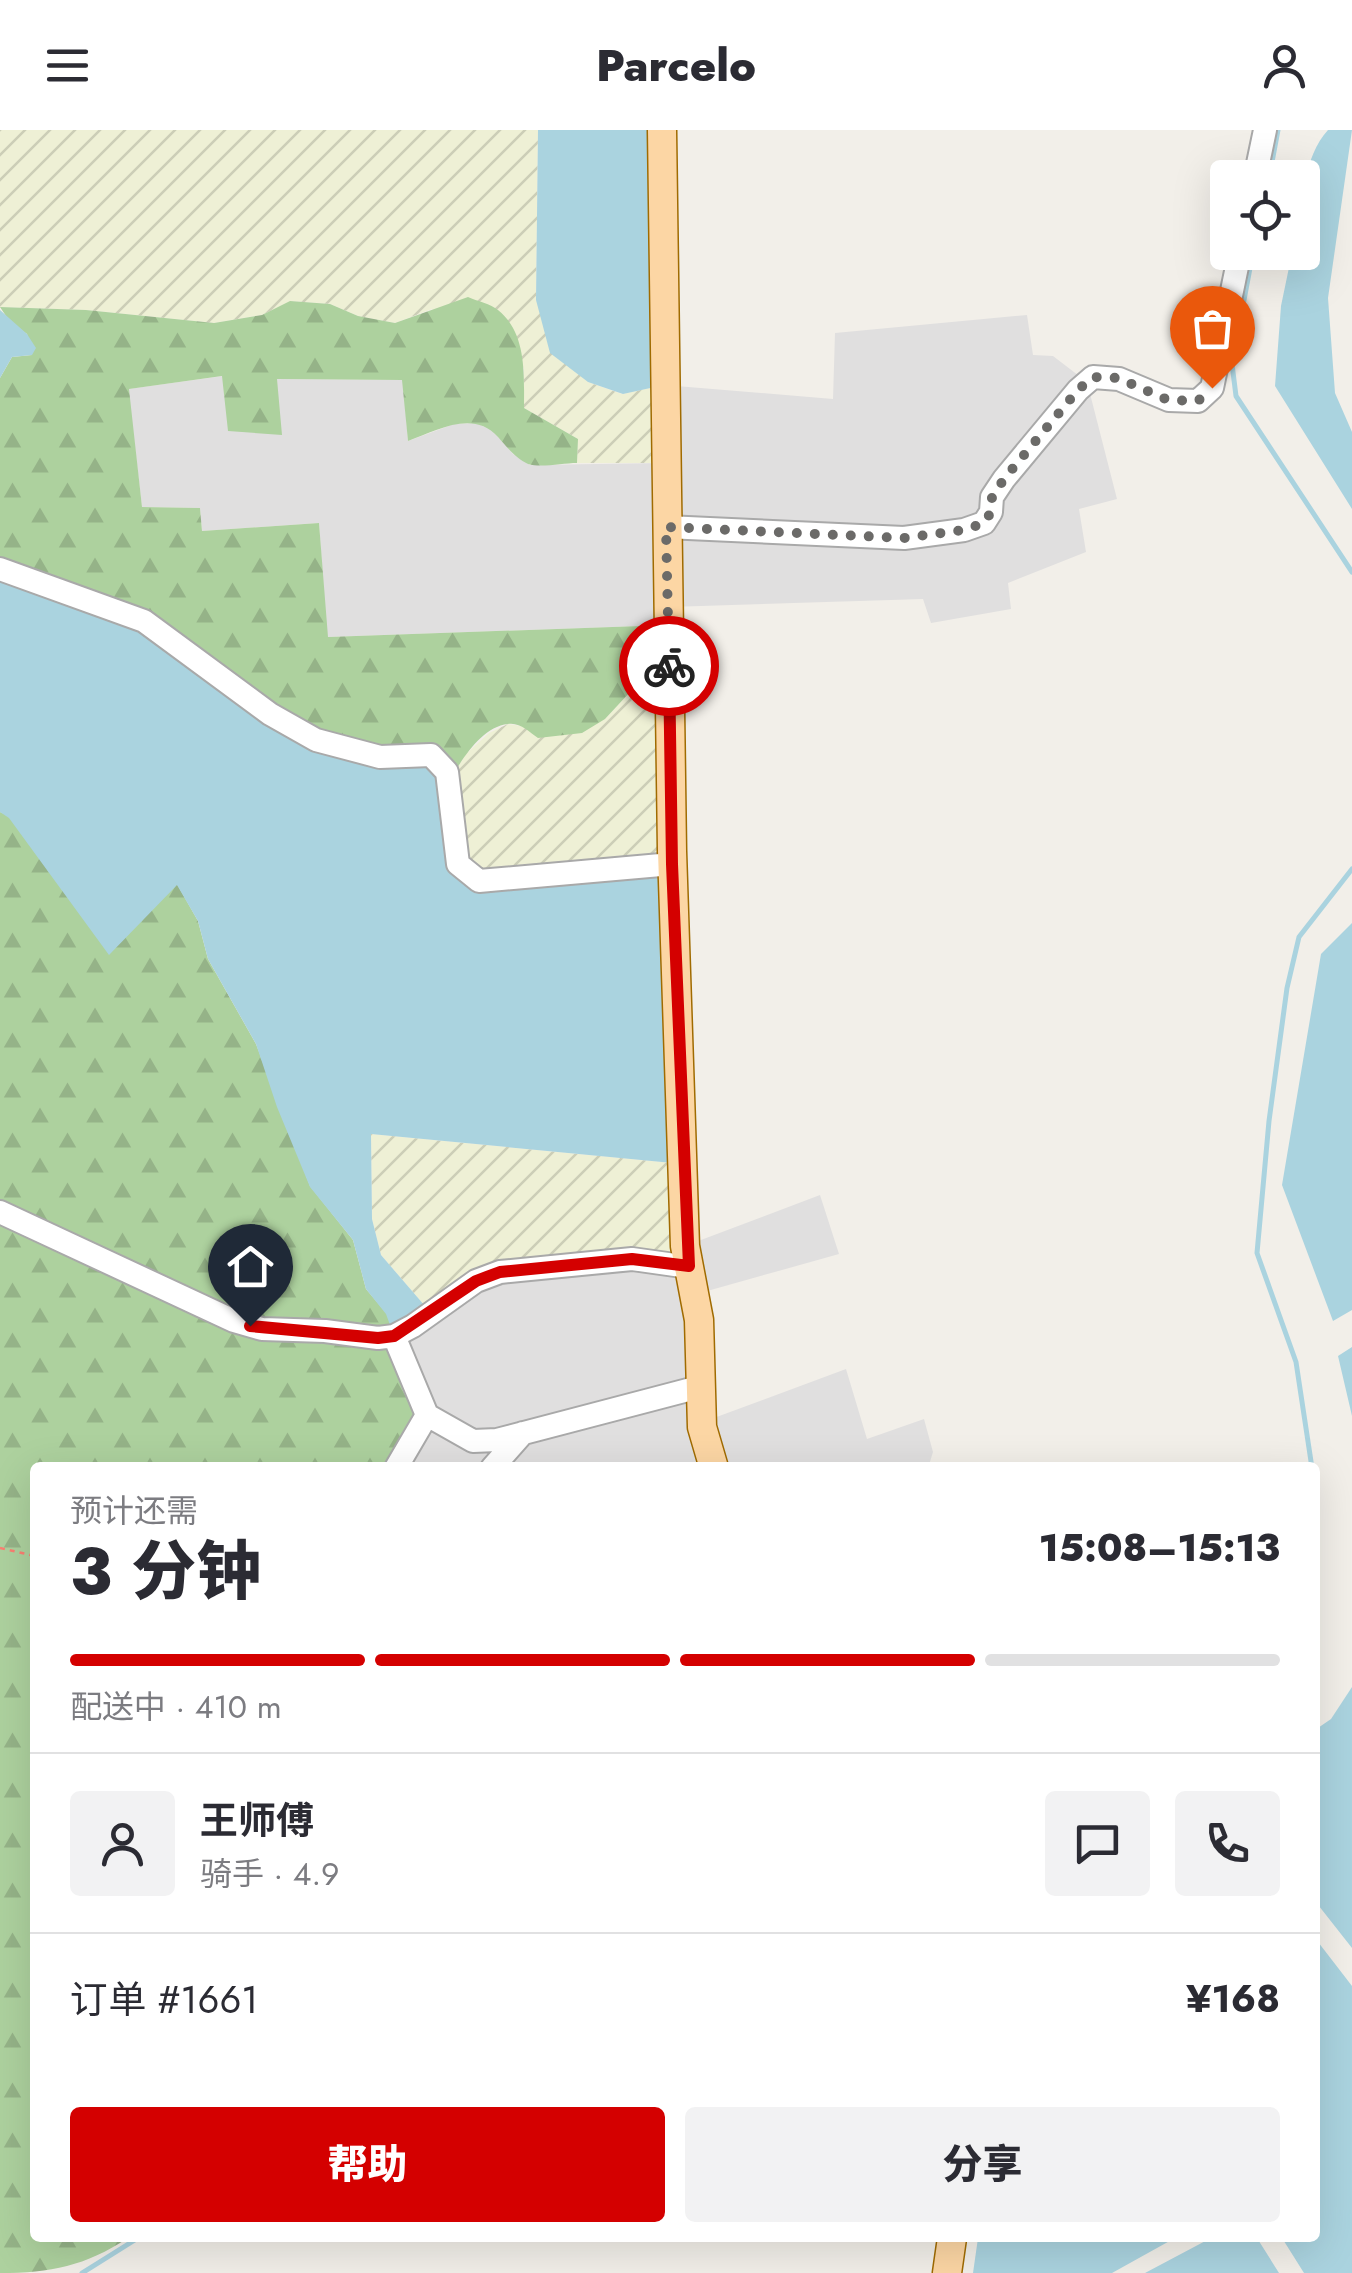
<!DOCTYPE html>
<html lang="zh">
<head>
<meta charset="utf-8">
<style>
  body { margin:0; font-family:Jost,"Noto Sans SC",sans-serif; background:#f2f2f3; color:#2b2b33; height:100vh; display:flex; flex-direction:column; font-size:38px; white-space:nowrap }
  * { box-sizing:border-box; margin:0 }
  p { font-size:32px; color:#7c7c81 }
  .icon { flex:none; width:55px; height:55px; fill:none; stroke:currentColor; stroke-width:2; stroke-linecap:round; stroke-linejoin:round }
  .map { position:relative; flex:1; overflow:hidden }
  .panel { position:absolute; left:30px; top:1332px; width:1290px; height:780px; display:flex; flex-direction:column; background:#fff; border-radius:10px; box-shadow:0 10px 40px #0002 }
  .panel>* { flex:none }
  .tools { position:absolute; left:1210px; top:30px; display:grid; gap:20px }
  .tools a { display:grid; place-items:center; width:110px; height:110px; border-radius:10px; background:#fff; box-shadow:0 10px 40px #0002; font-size:50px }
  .pin { position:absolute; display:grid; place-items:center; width:85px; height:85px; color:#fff; margin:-102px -42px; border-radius:50% 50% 50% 0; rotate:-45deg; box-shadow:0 0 10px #0007 }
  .pin .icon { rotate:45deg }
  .courier { position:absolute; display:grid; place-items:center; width:100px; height:100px; margin:-50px; border:8px solid #d40000; border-radius:50%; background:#fff; color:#222; box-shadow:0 2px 12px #0007 }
  .summary em { font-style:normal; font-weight:800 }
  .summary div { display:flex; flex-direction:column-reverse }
  .summary { display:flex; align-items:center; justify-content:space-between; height:170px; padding:0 40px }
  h1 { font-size:65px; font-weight:800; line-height:75px }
  .bar { display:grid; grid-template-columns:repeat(4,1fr); gap:15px 10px; align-content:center; height:120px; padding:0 40px }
  .bar i { height:12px; border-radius:8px; background:#e1e1e2 }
  .bar .on { background:#d40000 }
  .bar p { grid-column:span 4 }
  .line { display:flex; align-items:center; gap:25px; padding:0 40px; border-top:2px solid #e1e1e2 }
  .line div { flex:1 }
  .round { display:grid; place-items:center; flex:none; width:105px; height:105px; border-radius:10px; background:#f2f2f3 }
  .cta { display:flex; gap:20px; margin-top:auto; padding:20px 40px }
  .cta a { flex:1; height:115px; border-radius:10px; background:#d40000; color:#fff; font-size:40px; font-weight:800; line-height:115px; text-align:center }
  .cta a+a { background:#f2f2f3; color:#2b2b33 }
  header { display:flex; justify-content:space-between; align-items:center; height:130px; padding:0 40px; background:#fff; font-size:45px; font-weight:800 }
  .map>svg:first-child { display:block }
  .residential { fill:#e0dfdf }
  .farmland { fill:url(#farmland-furrows) }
  .forest { fill:url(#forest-firs) }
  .water { fill:#aad3df }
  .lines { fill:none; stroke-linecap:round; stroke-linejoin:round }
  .stream { stroke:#aad3df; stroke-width:5 }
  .minor-casing { stroke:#a9a9a9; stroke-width:26 }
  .major-casing { stroke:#a06b00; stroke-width:31 }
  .path { stroke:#fa8072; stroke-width:2.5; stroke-dasharray:5 5; stroke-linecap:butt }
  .minor { stroke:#fff; stroke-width:22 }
  .major { stroke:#fcd6a4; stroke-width:28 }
  .done { stroke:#6b6a68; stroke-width:10; stroke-dasharray:0 18 }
  .route { stroke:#d40000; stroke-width:12 }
</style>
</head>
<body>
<header><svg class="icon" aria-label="menu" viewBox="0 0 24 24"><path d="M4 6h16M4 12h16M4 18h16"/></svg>Parcelo<svg class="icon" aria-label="person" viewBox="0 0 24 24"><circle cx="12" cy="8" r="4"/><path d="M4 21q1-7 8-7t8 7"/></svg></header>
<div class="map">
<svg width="1352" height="2143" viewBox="0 0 1352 2143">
  <defs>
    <pattern id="farmland-furrows" width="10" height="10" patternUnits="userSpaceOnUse" patternTransform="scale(2.5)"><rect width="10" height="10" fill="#eef0d5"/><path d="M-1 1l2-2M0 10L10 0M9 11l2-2" fill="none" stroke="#ccceb7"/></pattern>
    <pattern id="forest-firs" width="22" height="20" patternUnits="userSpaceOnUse" patternTransform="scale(2.5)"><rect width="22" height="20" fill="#add19e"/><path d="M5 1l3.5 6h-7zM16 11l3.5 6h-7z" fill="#95b388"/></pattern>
  </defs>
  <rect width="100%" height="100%" fill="#f2efe9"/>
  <!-- residential -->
  <path class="residential" d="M1027,185L1033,225L1053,226L1087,252L1117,369L1079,379L1086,422L1008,453L1011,479L931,493L923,469L669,477L668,495L327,507L319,393L202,401L200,378L142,377L128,259L223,246L281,305L276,249L403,250L408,311L454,294L476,293L492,300L513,324L530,335L665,333L664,255L833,269L835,203Z
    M820,1065L839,1124L693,1165L703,1292L846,1239L867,1309L924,1289L933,1322L928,1338L396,1337L394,1206L476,1151L685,1116Z"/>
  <!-- farmland -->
  <path class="farmland" d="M0,0H538L536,170L588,252L622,264L664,255L665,333H577L578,309L524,278V238L432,179L395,193L358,186L330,174L291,171L262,185L214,193L86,180L0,177Z
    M669,554L672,734L470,746L449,651L466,624L489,603L508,594L521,596L605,589L631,561Z
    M371,1004L683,1034L689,1137L507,1140L431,1183L381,1125L372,1089Z"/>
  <!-- forest -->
  <path class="forest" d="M468,167C477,171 491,174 498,180C527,203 524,245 524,278L578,309L577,333C563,333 541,338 528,334C516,329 506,316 498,307C473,279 436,301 408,311L402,250L277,249L282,305L228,301L222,246L129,259L142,377L200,378L202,401L319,393L328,507L668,495L669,554L631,561L605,589L582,603L538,608C529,602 520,592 508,594C481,597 462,630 449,651L356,623L0,439V248L12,227L32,225L27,204L10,192L0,177L86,180L214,193L262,185L290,171L330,174L358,186L395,193Z
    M0,682L177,754L198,791L208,829L256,914L310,1056L353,1110L366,1159L387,1184L427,1285L396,1337L35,1338V2108H128C85,2136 51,2143 0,2143Z"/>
  <!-- water -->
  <path class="water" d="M538,0H662L664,255L623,264L588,252L550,223L536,170Z
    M1328,0H1352L1328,168L1335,263L1352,302V379L1275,256L1281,176L1292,123L1302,122C1302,82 1300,31 1328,0Z
    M0,180L27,204L36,218L32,225L12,227L0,248Z
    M0,439L144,491L300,602L431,625L464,741L672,734L683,1034L371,1004L372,1089L381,1125L431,1183L394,1206L386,1184L366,1159L353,1110L310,1057L277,977L256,914L208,829L198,791L177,755L109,825L9,688L0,682Z
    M1352,793V1180L1333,1191L1282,1055L1321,824Z
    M1352,1217V1286L1338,1226Z
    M1352,1467V1818L1315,1771V1600L1331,1589L1352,1557Z
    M1315,1808L1352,1856V2143H1304L1282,2108H1315Z
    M978,2108H1175L1112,2143H973Z
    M1211,2108H1257L1279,2143H1145Z"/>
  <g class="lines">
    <!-- stream -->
    <path class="stream" d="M1269,48L1278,0
      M1253,122L1232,234L1236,266L1352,442
      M1312,1338L1296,1232L1257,1123L1269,991L1287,858L1299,807L1352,739
      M82,2143L138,2108"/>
    <defs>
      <path id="minor" d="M1255,48L1265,0
        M666,397L904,408L964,400L984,393L991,382L992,367L1004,349L1078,260L1093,247L1119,249L1169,270L1198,271L1212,258L1240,122
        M0,439L144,491L270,584L316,610L380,627L431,625L447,642L458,734L479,751L672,734
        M0,1082L234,1191L262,1199L325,1201L378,1208L394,1206L413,1196L476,1151L500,1142L632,1129L689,1137
        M394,1206L427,1285L396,1338
        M427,1285L473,1311L497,1310L703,1256
        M492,1338L523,1303"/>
      <path id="major" d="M662,0L672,721L685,1116L699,1190L702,1297L714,1338
        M947,2143L952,2108"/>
    </defs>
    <!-- minor casing -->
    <use href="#minor" class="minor-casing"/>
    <!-- major casing -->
    <use href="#major" class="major-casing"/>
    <!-- path -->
    <path class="path" d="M0,1418L35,1426"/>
    <!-- minor -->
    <use href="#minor" class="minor"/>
    <!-- major -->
    <use href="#major" class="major"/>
  </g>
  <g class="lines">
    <!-- done -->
    <path class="done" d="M669,536L666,397L904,408L964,400L984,393L991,382L992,367L1004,349L1078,260L1093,247L1118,248L1168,270L1198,271L1212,258"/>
    <!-- route -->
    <path class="route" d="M250,1196L378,1208L394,1206L476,1151L500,1142L632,1129L689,1136L672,734L669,536"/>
  </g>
</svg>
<div class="tools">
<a><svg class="icon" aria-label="locate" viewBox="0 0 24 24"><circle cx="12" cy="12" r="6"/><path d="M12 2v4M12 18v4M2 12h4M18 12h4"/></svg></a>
</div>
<div class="pin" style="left:1212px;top:258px;background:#ea580c"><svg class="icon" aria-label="bag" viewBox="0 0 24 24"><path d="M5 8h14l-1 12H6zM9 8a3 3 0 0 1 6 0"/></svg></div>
<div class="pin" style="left:250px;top:1196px;background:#1f2937"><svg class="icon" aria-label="home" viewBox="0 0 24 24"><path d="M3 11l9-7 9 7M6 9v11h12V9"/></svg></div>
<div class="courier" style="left:669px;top:536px"><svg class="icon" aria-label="bike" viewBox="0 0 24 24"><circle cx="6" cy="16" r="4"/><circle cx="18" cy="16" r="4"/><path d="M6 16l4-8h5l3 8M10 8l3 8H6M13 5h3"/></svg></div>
<section class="panel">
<div class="summary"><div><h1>3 分钟</h1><p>预计还需</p></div><em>15:08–15:13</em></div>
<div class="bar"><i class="on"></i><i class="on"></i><i class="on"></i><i></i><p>配送中 · 410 m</p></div>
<div class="line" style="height:180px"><a class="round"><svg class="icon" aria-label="person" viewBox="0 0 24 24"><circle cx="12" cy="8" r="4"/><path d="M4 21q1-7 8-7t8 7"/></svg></a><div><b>王师傅</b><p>骑手 · 4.9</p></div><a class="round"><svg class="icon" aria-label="chat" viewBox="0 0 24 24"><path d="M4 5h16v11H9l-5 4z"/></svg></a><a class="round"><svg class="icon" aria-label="phone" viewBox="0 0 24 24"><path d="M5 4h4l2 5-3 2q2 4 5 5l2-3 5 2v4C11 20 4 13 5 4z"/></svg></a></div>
<div class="line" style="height:130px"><div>订单 #1661</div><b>¥168</b></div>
<div class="cta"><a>帮助</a><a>分享</a></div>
</section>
</div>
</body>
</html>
